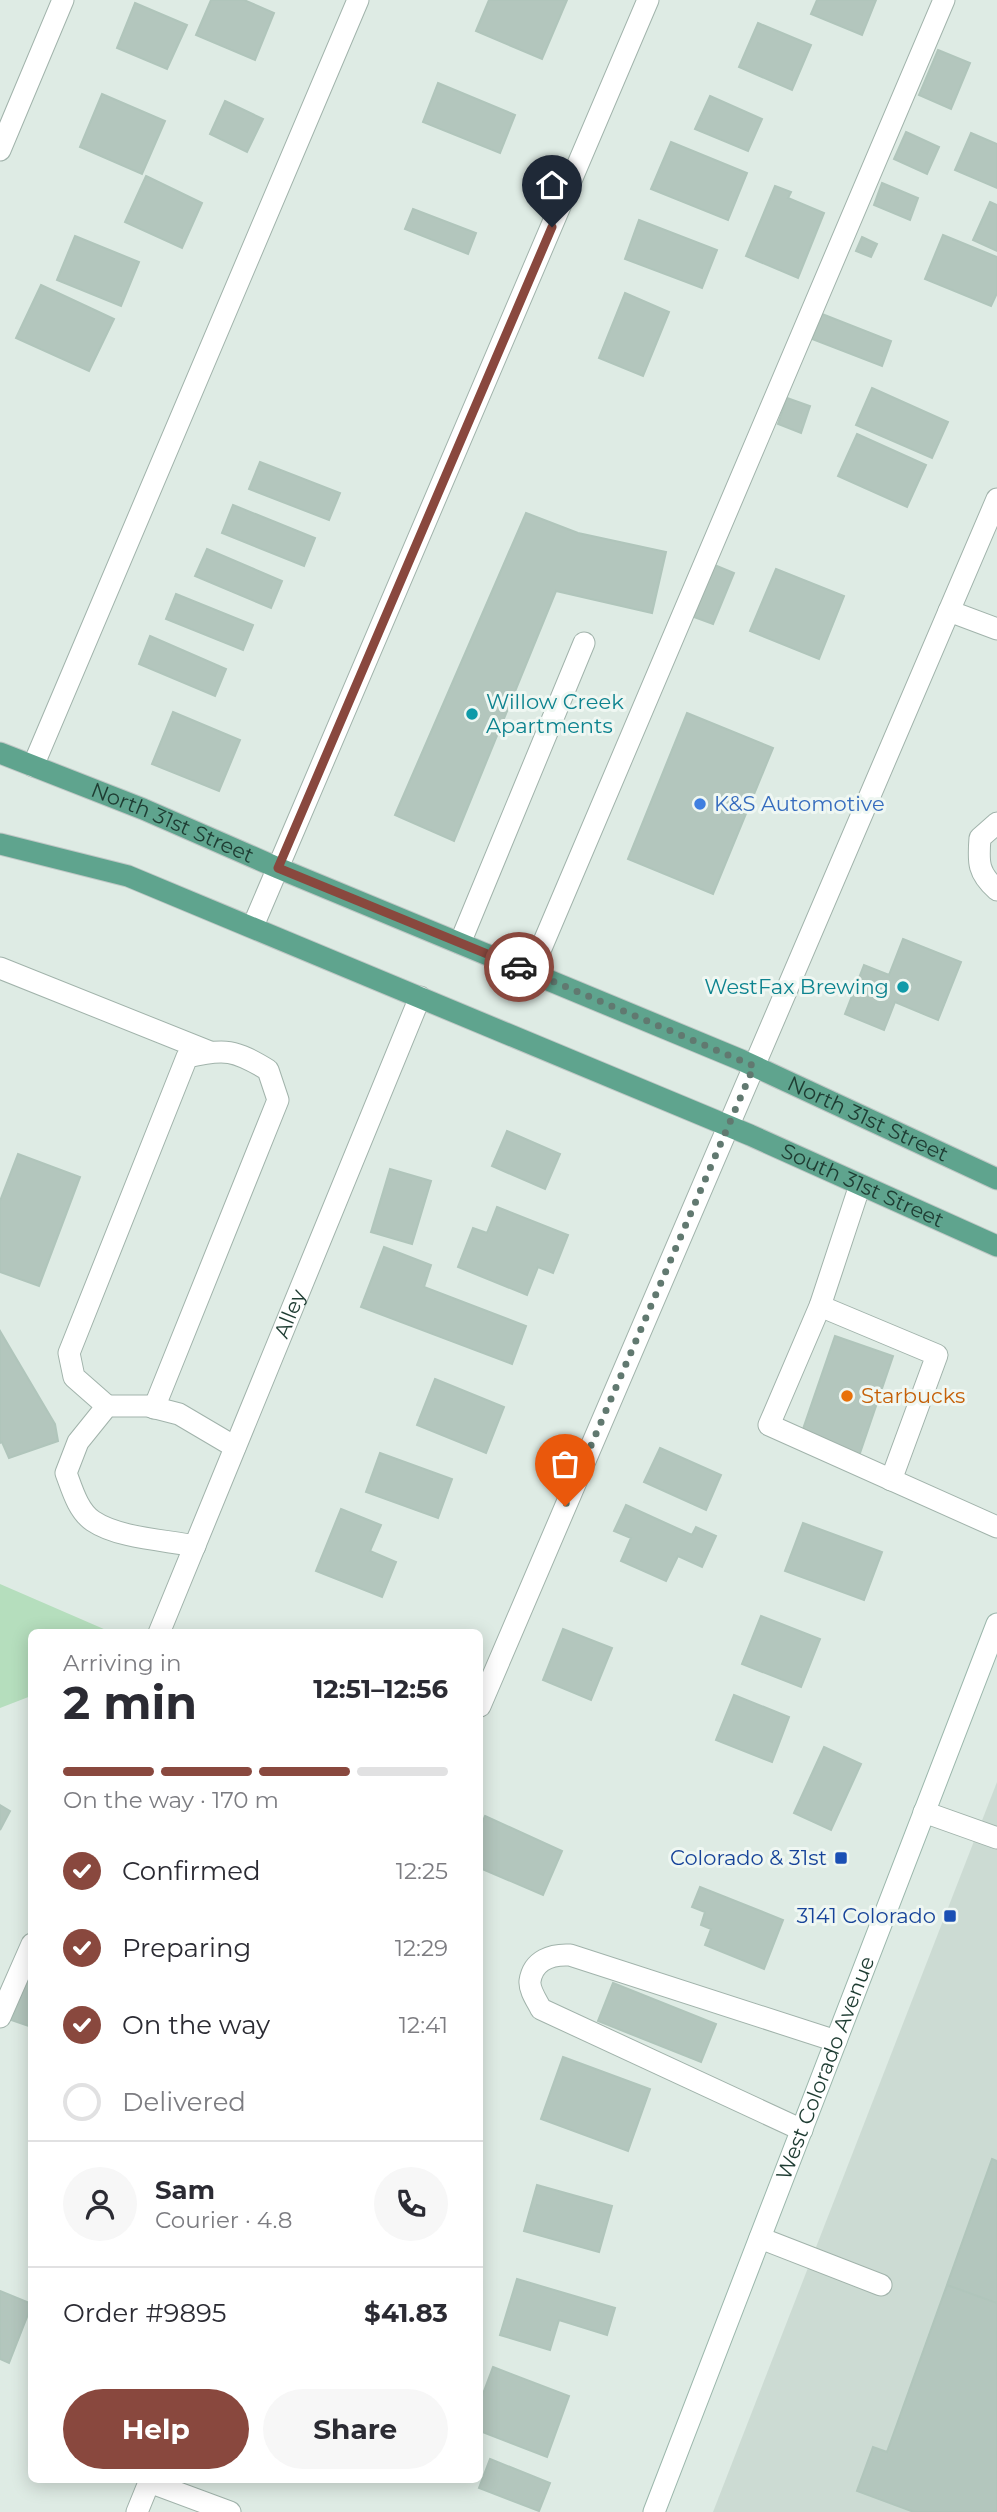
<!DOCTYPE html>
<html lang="en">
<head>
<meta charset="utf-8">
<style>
  body { margin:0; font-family:Montserrat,sans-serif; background:#f7f7f7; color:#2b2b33; height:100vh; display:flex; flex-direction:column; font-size:26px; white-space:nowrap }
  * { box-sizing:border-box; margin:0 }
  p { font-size:23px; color:#7c7c81 }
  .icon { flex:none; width:38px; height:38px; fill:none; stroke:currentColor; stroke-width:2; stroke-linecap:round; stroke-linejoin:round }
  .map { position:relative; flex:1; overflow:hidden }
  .panel { position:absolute; left:28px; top:1629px; width:455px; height:854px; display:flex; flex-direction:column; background:#fff; border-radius:10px; box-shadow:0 4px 18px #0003 }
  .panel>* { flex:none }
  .pin { position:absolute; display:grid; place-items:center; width:60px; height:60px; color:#fff; margin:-72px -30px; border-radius:50% 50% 50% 0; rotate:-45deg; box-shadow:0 0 7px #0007 }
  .pin .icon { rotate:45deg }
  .courier { position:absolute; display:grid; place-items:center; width:70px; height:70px; margin:-35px; border:5px solid #89483e; border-radius:50%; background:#fff; color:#222; box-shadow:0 2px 9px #0007 }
  .headline em { font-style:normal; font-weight:700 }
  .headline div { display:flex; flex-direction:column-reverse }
  .headline { display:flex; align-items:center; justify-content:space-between; height:119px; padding:0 35px }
  h1 { font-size:46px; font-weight:700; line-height:52px }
  .bar { display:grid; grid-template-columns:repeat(4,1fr); gap:10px 7px; align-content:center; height:84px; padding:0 35px }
  .bar i { height:9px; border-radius:5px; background:#e1e1e2 }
  .bar .current { background:#89483e }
  .bar p { grid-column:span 4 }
  .line { display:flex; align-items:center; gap:18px; padding:0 35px; border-top:2px solid #e1e1e2 }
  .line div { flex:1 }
  .round { display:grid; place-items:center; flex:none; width:74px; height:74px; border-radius:37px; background:#f7f7f7 }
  ol { padding:0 35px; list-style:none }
  li { display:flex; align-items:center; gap:21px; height:77px }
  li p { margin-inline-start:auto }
  li .icon { padding:7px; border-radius:50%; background:#89483e; color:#fff; stroke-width:4 }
  li:last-child { color:#7c7c81 }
  li i { width:38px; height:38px; border:4px solid #e1e1e2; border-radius:50% }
  .action { display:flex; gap:14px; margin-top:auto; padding:14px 35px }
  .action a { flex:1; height:80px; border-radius:42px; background:#89483e; color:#fff; font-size:28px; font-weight:700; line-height:80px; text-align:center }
  .action a+a { background:#f7f7f7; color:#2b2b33 }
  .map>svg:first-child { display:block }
  .built { fill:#ccdbd3 }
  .green { fill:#b5debd }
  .building { fill:#b3c6bd; stroke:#b0c5bb; stroke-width:2 }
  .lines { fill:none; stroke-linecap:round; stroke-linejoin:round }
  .service-casing { stroke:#a1b3ab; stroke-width:23 }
  .minor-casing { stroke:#a1b3ab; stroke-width:23 }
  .secondary-casing { stroke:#9cb7ac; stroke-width:23 }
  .primary-casing { stroke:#c0c8c6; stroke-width:23 }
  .service { stroke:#fff; stroke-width:21 }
  .minor { stroke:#fff; stroke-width:21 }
  .secondary { stroke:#fff; stroke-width:21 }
  .primary { stroke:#5fa48e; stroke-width:21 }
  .done { stroke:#617970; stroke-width:7; stroke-dasharray:0 12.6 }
  .route { stroke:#89483e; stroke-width:9 }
  .culture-dot { fill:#0f9aa8; stroke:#eff7f2; stroke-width:2.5 }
  .shop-dot { fill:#3f7fe0; stroke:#eff7f2; stroke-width:2.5 }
  .food-dot { fill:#e8710a; stroke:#eff7f2; stroke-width:2.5 }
  .transit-dot { fill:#1a4fb4; stroke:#eff7f2; stroke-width:2.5 }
  .labels { text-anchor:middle; stroke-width:6; stroke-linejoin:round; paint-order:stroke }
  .culture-label { font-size:21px; fill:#0d838f; stroke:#eff7f2; text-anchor:start }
  .shop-label { font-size:21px; fill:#366cbe; stroke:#eff7f2; text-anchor:start }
  .street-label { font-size:21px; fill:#1e3c32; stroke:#eff7f2 }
  .food-label { font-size:21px; fill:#c56008; stroke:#eff7f2; text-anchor:start }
  .transit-label { font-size:21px; fill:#164399; stroke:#eff7f2; text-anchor:end }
</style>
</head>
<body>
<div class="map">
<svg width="997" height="2512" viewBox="0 0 997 2512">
  <rect width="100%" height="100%" fill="#deebe4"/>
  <!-- built -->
  <path class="built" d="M997,1782V2512H713Z"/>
  <!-- green -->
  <path class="green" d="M0,1584L113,1633H32L31,1696L0,1708Z"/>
  <!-- building -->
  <path class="building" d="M211,0H244L274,13L255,60L196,35Z
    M489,0H567L542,59L476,31Z
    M817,0H876L862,35L811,14Z
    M135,3L187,25L167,69L117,48Z
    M758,23L811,45L792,90L739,67Z
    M938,50L970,63L951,109L919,95Z
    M438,83L515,115L500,153L423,122Z
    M102,94L165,121L142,174L80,147Z
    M710,96L762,119L748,151L695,129Z
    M225,101L263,119L247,152L210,134Z
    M906,132L939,147L927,174L894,159Z
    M971,133L997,144V188L955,170Z
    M671,142L747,173L728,220L651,189Z
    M146,176L202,203L182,248L125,222Z
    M882,183L918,198L910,220L874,205Z
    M775,186L791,192L788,198L824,213L798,278L746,256Z
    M990,202L997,205V251L973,240Z
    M413,209L476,233L468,254L405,229Z
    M639,220L717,250L702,288L625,259Z
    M943,235L997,257V293L991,306L925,279Z
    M75,236L139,262L121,306L57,280Z
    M862,237L877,244L871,257L856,251Z
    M41,285L114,319L89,371L16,338Z
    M625,293L669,312L643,376L599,358Z
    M822,314L891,341L882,366L812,339Z
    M872,388L948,422L932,458L856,425Z
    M787,398L810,406L801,433L778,424Z
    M857,434L926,465L907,507L838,476Z
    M260,462L340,493L329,520L249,489Z
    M233,505L315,538L304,566L222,533Z
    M526,513L578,533L666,552L652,613L556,591L454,841L395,815Z
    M207,549L282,581L271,608L195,576Z
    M712,564L734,573L713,624L691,616Z
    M776,569L844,596L819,659L750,631Z
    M176,594L253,625L243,650L166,619Z
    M150,636L226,669L215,696L139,664Z
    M173,712L240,740L219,791L152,764Z
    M687,713L773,748L713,894L628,859Z
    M903,939L961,962L938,1020L895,1002L884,1030L845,1014L864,965L889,975Z
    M507,1131L560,1154L545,1189L492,1166Z
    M18,1154L80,1177L39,1286L0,1272V1201Z
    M390,1169L431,1181L412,1244L371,1232Z
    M497,1207L568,1235L553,1273L538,1267L527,1295L458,1267L473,1228L487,1233Z
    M384,1247L431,1265L424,1287L526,1326L512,1364L361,1307Z
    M0,1331L55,1424L58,1441L9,1458L2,1442L0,1443Z
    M835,1336L893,1356L859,1456L801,1435Z
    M435,1379L504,1407L486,1453L417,1425Z
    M660,1448L721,1475L706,1510L644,1482Z
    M380,1453L452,1479L438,1518L366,1492Z
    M626,1505L692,1535L696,1527L716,1536L702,1567L678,1556L666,1581L621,1561L631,1538L614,1531Z
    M341,1509L381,1525L370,1551L396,1562L382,1597L316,1571Z
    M803,1523L882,1552L864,1600L785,1571Z
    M761,1616L820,1639L801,1687L742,1664Z
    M563,1629L612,1648L591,1700L543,1680Z
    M734,1695L789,1717L772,1762L716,1740Z
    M824,1747L861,1764L831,1830L794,1813Z
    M0,1805L10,1811L0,1830Z
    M485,1816L562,1851L543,1895L480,1868V1828Z
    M700,1887L783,1920L764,1969L705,1945L711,1929L701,1925L705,1912L692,1907Z
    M32,1970V2027L11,2020Z
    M613,1983L716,2024L701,2062L598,2021Z
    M563,2057L650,2089L628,2151L541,2119Z
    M992,2159L997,2161V2303L947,2285Z
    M537,2185L612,2206L599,2252L524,2231Z
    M517,2279L615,2308L607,2335L559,2320L550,2350L500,2335Z
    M947,2285L997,2303V2512H914L857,2491L873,2447L887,2452Z
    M0,2291L32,2304L9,2363L0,2359Z
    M493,2367L569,2396L547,2457L480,2431V2402Z
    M490,2459L550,2483L539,2511L479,2488Z"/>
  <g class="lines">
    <defs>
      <g id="service">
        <path d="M949,611L997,629"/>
        <path d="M33,766L358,0"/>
        <path d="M997,823L980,838C978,863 978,873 997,890"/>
        <path d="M460,943L584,643"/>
        <path d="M0,968L210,1052"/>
        <path d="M531,972L944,0"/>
        <path d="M860,1185L820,1306L769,1425L997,1527"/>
        <path d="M820,1306L937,1355L891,1480"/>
        <path d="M107,1406L74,1377L69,1353L187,1057C225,1048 235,1050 268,1070L278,1100L154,1408"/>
        <path d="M195,1546C165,1540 118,1538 93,1521C78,1511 72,1489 66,1473L78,1442L107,1406H148L179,1414L235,1447"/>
        <path id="s1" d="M159,1633L420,997"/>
        <path d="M924,1812L997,1838"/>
        <path d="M0,2017L32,1944"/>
        <path d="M802,2130L541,2009C537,2001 529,1990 530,1981C533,1960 552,1954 570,1955L836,2041"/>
        <path d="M760,2238L881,2285"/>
        <path d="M149,2482L230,2512"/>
      </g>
      <path id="minor" d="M0,150L63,0
        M253,926L648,0
        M480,1706L997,499
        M137,2512L150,2480"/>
      <g id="secondary">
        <path id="s2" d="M654,2512L997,1624"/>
      </g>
      <g id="primary">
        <path id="s3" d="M0,753L143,809L278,868L741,1060L997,1179"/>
        <path id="s4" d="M0,844L128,876L750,1135L997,1246"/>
      </g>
    </defs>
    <!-- service casing -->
    <use href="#service" class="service-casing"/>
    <!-- minor casing -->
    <use href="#minor" class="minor-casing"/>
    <!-- secondary casing -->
    <use href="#secondary" class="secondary-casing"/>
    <!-- primary casing -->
    <use href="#primary" class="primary-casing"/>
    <!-- service -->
    <use href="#service" class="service"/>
    <!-- minor -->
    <use href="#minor" class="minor"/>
    <!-- secondary -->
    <use href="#secondary" class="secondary"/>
    <!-- primary -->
    <use href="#primary" class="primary"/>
  </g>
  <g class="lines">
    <!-- done -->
    <path class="done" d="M519,967L754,1066L565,1506"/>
    <!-- route -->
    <path class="route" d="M519,967L278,868L552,227"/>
  </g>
  <!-- markers -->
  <g class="culture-dot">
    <circle cx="472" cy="714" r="7"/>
    <circle cx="903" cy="987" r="7"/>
  </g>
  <circle class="shop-dot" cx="700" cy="804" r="7"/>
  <circle class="food-dot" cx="847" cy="1396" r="7"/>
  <g class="transit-dot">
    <rect x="834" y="1851" width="14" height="14" rx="3.5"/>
    <rect x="943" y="1909" width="14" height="14" rx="3.5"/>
  </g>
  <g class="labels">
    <!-- culture labels -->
    <g class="culture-label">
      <text x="486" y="709">Willow Creek<tspan x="486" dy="24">Apartments</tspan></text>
      <text x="889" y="994" text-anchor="end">WestFax Brewing</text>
    </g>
    <!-- shop labels -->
    <g class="shop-label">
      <text x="714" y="811">K&amp;S Automotive</text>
    </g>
    <!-- street labels -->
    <g class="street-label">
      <text dy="7" stroke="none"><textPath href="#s3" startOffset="186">North 31st Street</textPath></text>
      <text dy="7" stroke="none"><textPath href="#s3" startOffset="942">North 31st Street</textPath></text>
      <text dy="7" stroke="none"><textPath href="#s4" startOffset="929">South 31st Street</textPath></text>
      <text dy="7" stroke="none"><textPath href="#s1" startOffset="345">Alley</textPath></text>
      <text dy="7" stroke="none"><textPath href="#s2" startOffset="476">West Colorado Avenue</textPath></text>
    </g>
    <!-- food labels -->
    <g class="food-label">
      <text x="861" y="1403">Starbucks</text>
    </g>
    <!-- transit labels -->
    <g class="transit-label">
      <text x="827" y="1865">Colorado &amp; 31st</text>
      <text x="936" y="1923">3141 Colorado</text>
    </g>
  </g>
</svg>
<div class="pin" style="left:565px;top:1506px;background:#ea580c"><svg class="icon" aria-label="bag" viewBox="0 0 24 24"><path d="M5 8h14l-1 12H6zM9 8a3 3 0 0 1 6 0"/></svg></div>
<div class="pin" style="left:552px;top:227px;background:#1f2937"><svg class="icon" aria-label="home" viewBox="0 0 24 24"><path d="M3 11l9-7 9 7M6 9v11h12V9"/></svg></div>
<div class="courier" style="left:519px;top:967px"><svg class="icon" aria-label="car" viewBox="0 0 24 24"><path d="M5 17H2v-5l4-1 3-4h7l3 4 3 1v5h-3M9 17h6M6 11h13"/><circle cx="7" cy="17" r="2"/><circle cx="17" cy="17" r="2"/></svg></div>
<section class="panel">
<div class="headline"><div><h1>2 min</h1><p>Arriving in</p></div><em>12:51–12:56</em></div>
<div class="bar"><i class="current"></i><i class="current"></i><i class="current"></i><i></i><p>On the way · 170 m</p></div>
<ol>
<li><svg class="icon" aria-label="check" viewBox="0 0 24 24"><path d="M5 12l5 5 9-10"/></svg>Confirmed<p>12:25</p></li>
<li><svg class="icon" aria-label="check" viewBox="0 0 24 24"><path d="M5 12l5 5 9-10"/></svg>Preparing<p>12:29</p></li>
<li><svg class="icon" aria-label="check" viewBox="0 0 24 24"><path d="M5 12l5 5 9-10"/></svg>On the way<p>12:41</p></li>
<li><i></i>Delivered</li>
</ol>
<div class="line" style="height:126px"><a class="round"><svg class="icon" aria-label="person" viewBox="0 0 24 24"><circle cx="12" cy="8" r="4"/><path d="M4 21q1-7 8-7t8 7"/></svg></a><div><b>Sam</b><p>Courier · 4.8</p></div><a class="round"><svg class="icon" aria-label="phone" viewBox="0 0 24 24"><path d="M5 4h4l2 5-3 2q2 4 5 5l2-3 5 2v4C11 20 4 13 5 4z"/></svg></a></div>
<div class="line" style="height:91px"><div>Order #9895</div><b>$41.83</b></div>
<div class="action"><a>Help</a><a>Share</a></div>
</section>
</div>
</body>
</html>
